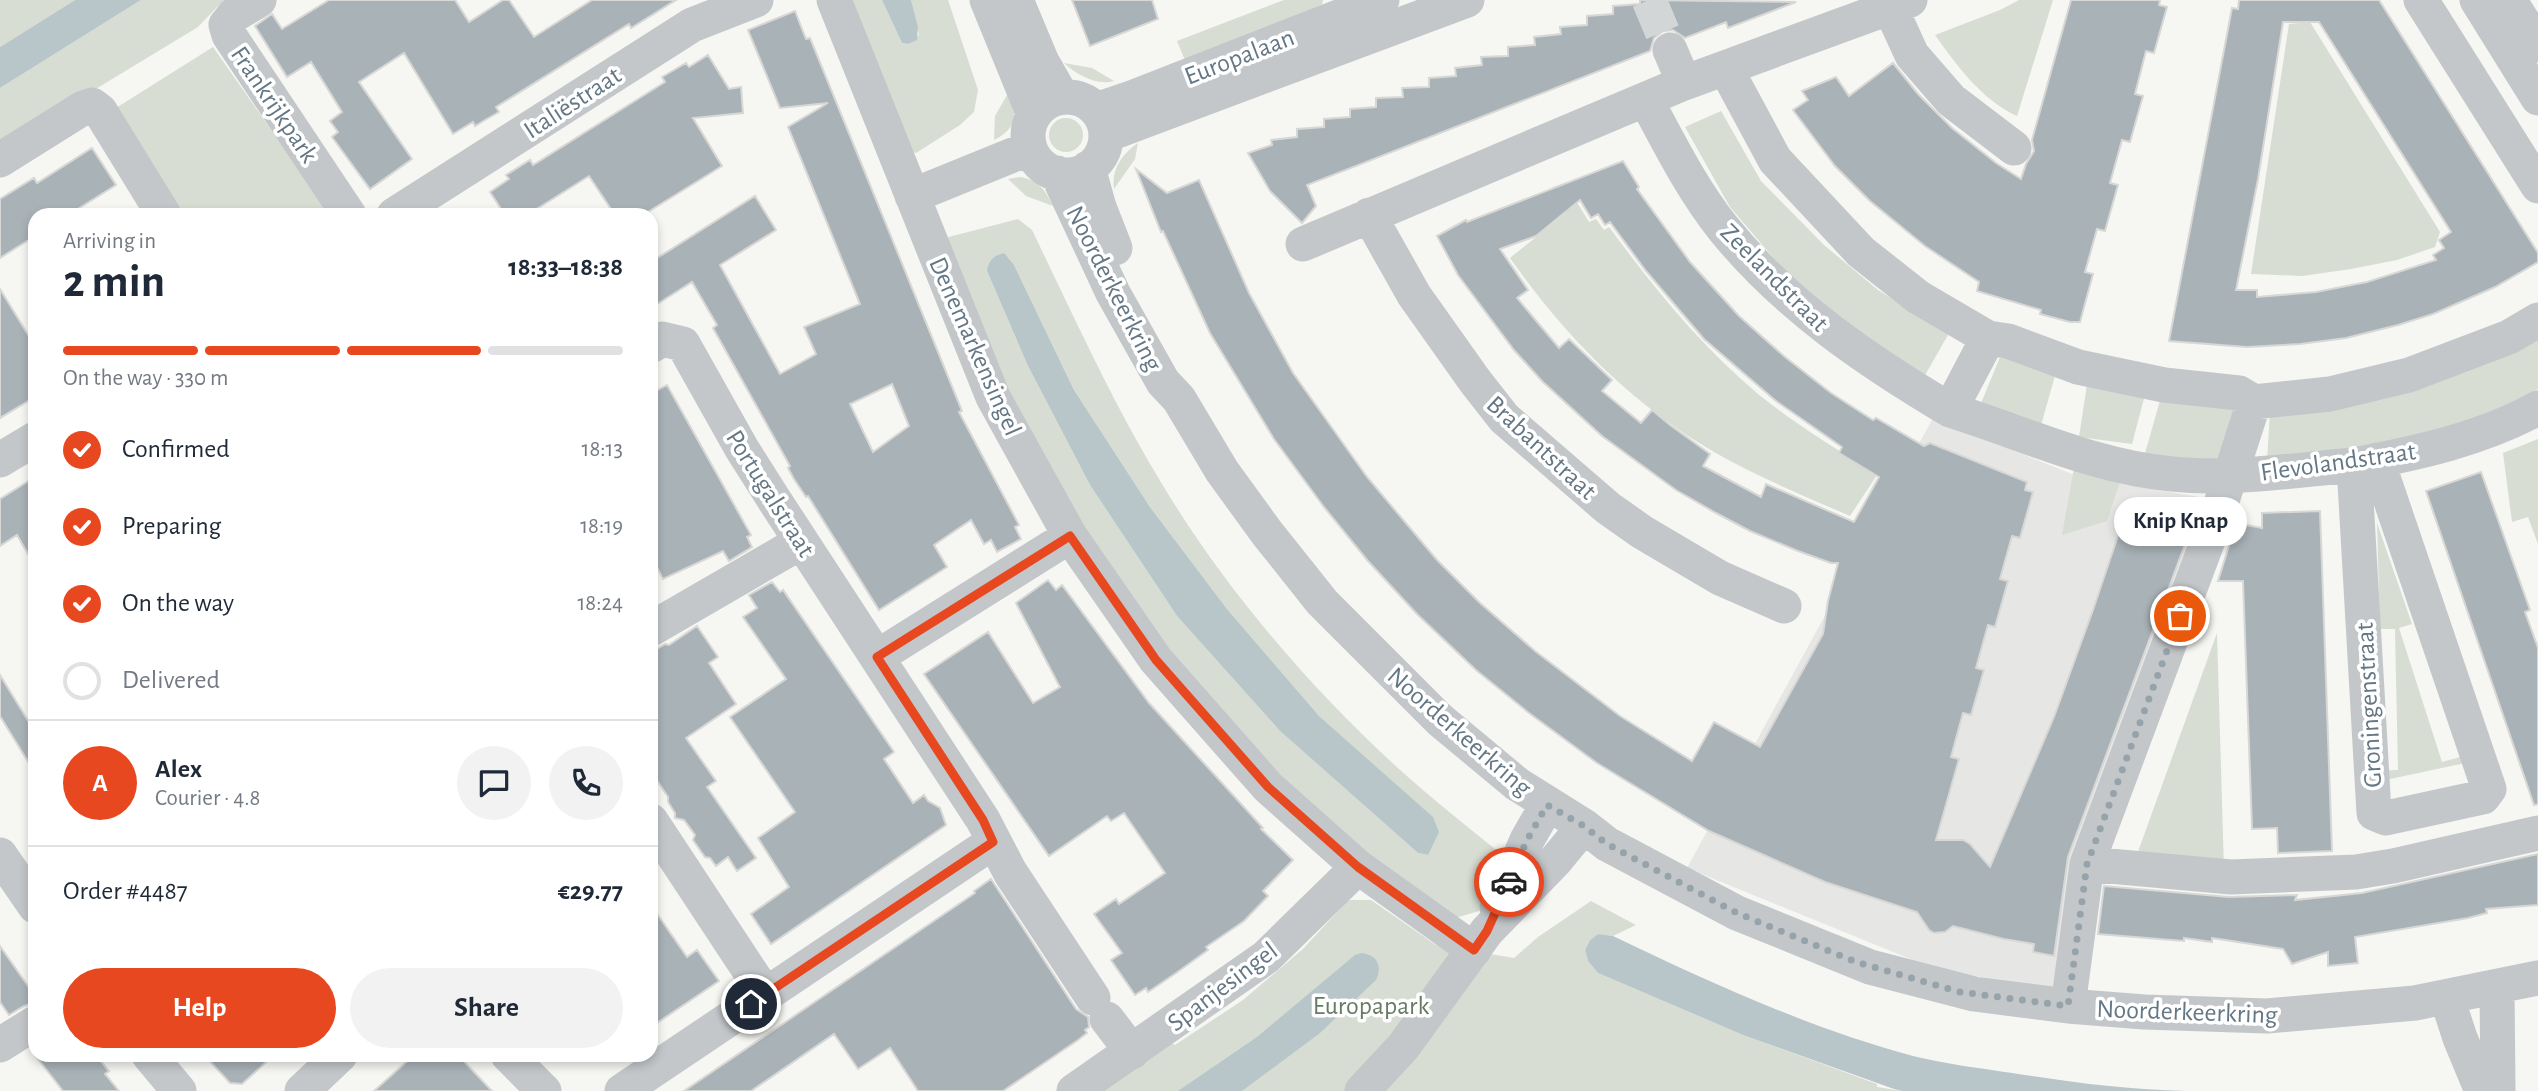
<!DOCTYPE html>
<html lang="en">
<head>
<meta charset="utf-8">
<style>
  body { margin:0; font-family:"Alegreya Sans",sans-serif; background:#f2f2f3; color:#1f2937; height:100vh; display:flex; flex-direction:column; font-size:26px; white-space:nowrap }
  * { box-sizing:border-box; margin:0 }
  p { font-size:23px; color:#747a83 }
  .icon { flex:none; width:38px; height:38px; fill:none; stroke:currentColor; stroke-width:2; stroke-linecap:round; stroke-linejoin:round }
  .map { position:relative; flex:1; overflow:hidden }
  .drawer { position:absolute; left:28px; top:208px; width:630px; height:854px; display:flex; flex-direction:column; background:#fff; border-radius:21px; box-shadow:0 4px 10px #0003 }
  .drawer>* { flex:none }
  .pin { position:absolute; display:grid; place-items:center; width:60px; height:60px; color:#fff; margin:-30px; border:4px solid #fff; border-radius:50%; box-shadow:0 2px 7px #0007 }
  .courier { position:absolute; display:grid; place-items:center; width:70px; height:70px; margin:-35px; border:5px solid #e84820; border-radius:50%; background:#fff; color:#222; box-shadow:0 2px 9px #0007 }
  .bubble { position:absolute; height:49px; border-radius:24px; background:#fff; box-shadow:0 4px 10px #0003; font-size:23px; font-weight:700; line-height:49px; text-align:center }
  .overview em { font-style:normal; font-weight:700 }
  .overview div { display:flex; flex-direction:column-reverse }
  .overview { display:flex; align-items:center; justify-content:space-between; height:119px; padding:0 35px }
  h1 { font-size:46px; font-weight:700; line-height:52px }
  .bar { display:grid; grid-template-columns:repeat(4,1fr); gap:10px 7px; align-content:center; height:84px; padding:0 35px }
  .bar i { height:9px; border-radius:5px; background:#e0e1e3 }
  .bar .selected { background:#e84820 }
  .bar p { grid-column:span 4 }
  .line { display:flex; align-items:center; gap:18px; padding:0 35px; border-top:2px solid #e0e1e3 }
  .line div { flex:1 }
  .round { display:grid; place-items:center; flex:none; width:74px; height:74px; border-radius:37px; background:#f2f2f3 }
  ol { padding:0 35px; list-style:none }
  li { display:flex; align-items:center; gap:21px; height:77px }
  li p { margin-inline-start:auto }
  li .icon { padding:7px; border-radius:50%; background:#e84820; color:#fff; stroke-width:4 }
  li:last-child { color:#747a83 }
  li i { width:38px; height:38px; border:4px solid #e0e1e3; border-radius:50% }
  .cta { display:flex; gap:14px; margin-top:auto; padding:14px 35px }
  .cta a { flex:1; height:80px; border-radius:42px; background:#e84820; color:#fff; font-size:28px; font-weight:700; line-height:80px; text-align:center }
  .cta a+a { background:#f2f2f3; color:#1f2937 }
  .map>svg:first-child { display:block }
  .built { fill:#e6e7e5 }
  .green { fill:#d7ddd3; fill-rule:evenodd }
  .water { fill:#b8c6c9 }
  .building { fill:#a9b2b7; stroke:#d7d7d5; stroke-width:2; fill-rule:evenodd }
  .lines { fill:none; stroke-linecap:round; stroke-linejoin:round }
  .minor-tunnel { stroke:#d2d6d6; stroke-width:35; stroke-dasharray:35 18; stroke-linecap:butt }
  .minor { stroke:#c3c7ca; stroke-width:35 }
  .done { stroke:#97a3aa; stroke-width:7; stroke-dasharray:0 12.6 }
  .route { stroke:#e84820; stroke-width:9 }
  .labels { text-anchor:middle; stroke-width:7; stroke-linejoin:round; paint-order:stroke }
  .street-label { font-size:26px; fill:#647784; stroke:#fff }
  .park-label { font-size:26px; fill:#687b63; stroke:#fff }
</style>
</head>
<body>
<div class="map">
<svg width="2538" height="1091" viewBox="0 0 2538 1091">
  <rect width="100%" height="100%" fill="#f6f6f2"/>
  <!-- built -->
  <path class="built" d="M1933,418L2077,476L2211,499L2055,992L1930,967L1687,868Z"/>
  <!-- green -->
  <path class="green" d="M0,0H75L0,47Z
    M141,0H228L218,6L198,27L0,147V88Z
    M847,0H882L902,43L908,44L919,35L911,0H948L978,90L974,112L960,125L916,153L909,150Z
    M1284,0H1323L1321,8L1187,65L1177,41Z
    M2019,0H2053L2017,116C1981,99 1958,67 1935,35L2000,10Z
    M2310,22L2440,232L2435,247L2397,260L2351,269L2302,276L2251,274L2289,24Z
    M213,47L323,204L331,215H173L108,113Z
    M1064,63L1092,68L1114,81C1097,86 1077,75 1064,63Z
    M1010,90C1017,113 1018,128 994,140L995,116Z
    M1721,111L1761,181L1824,245L1878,290L1949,333L1924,377L1852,328L1783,269L1730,207L1685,127Z
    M1049 135a17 17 0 1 1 34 0a17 17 0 1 1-34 0Z
    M1138,143L1135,159L1114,189C1111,170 1122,154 1138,143Z
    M1020,177C1039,180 1045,190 1053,206L1026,196L1008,179Z
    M1565,183L1589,222L1596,219L1604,230L1609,227C1654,288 1700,345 1758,394C1795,424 1837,449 1877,475L1850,516C1804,496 1758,477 1714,452C1630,403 1565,336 1510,258L1566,213L1553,187Z
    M1018,219L1032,230C1074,317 1114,406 1165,489C1227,591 1311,689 1399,769C1432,799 1467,826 1501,854L1498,872L1479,911L1455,918L1341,840L1161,649L1055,495L941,239ZM1014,265L1074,390L1150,507L1227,609L1320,717L1428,855L1418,853L1280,731L1177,616L1090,485L1028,366L987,271Z
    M2538,336V389C2451,436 2363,450 2267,461L2270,412Z
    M2005,345L2058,365L2038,436L1977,413Z
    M2088,378L2147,387L2132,444L2079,437Z
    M2163,390L2238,396L2213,471L2142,464Z
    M2538,439V544L2528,517L2512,522L2503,453Z
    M2075,462L2123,473L2107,521L2062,535Z
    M2377,523L2412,624L2399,628L2442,762L2460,757L2470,762L2376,782L2377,771L2398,770L2395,629H2380Z
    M2217,633L2224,870L2135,860Z
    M1348,900H1371L1436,945L1514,958L1538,937L1591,901L1636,925L1613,936L1598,934L1590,940L1585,950L1588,961L1598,973L1743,1035L1877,1084V1087L1902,1091H1089L1166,1040L1175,1045L1243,1000L1303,949Z"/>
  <!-- water -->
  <path class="water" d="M75,0H141L0,88V47Z
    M882,0H911L918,27L917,40L908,44L902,43Z
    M1004,253L1014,265L1074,390L1150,507L1227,609L1320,717L1433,817L1439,832L1428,855L1418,853L1280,731L1177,616L1090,485L1028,366L987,271C989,260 993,256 1004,253Z
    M1598,934L1613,936C1709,982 1809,1028 1913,1056C1945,1064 1979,1068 2012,1073C2070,1082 2128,1090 2186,1091H1902L1894,1089L1743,1035L1598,973L1588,961L1585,950L1590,940Z
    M1362,953C1377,955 1383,966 1376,980L1320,1033L1242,1091H1178L1257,1037L1355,955Z"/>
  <!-- building -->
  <path class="building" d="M329,0H455L469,22L503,0H509L534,37L592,0H676L631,28L629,24L496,107L499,112L485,120L475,126L473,122L453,134L404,53L359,82L412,159L370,189L332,137L338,132L330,121L342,112L311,62L287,77L255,26L272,14L282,29Z
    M1072,0H1152L1158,19L1090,46Z
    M1640,0L1796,2L1728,28L1726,22L1685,38L1673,30L1663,31L1654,38L1650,51L1307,185L1316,206L1302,223L1270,191L1248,153L1272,145L1271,140L1297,137V129L1324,127V119L1350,117V109L1376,107V98L1403,97L1402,88L1429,87V78L1456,76L1455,68L1482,65L1481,57L1508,56V47L1535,45L1534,37L1561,34L1560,27L1587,25V16L1613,14V6L1640,4Z
    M2071,0H2160L2159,5L2167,7L2154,53L2146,51L2135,94L2143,96L2130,142L2122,140L2110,183L2118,185L2105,231L2097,229L2085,272L2093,274L2080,322H2070L2040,314L2041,310L1977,291L1979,282L1925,246L1870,201L1835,166L1793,110L1808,100L1802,91L1836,77L1849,96L1893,63L1918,94L1952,128L1996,163L2021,179L2026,164L2034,151L2032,140Z
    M2239,0H2379L2538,253V262L2495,287L2433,314L2398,325L2346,338L2300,344L2247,347L2169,341L2232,8L2238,9ZM2283,22H2319L2451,232L2439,240L2444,248L2433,255L2436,260L2367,282L2316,292L2257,297V290H2236L2258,179Z
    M795,11L806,39L810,38L868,180L962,411L959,412L1019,525L1015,527L1021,539L997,552L991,540L984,544L971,520L934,545L947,567L879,610L808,496L806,497L794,479L788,468L790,466L713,328L717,325L692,282L651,308V262L755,196L776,230L720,265L780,374L816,354L804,327L860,304L788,127L828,103L780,108L748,30ZM892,384L909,426L873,452L850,404Z
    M708,55L729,89L741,87L743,113L693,118L722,166L643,215H615L589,176L527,215H505L490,192L509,179L506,175L530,160L533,165L665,82L662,77L686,63L689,67Z
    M92,148L116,185L68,215H35V236L0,258V199L34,178L37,183Z
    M1623,161L1639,187L1637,189L1690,262L1739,316L1785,357L1831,393L1873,420L1876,418L1924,446L1930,443L2027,482L2025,490L2033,492L2020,538L2012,536L2000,579L2008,581L1995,627L1988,625L1976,668L1984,670L1971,715L1963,713L1951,757L1959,759L1936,840H1963L1970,844L1990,867L2054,717L2093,610L2128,506L2155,515L2156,512L2193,523L2068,857L2054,956L2033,952L2034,944L2004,939L1953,926L1945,932L1934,933L1929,930L1917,912L1825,882L1709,831L1597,763L1529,713L1476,670L1417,614L1368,561L1324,507L1274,439L1210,333L1163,231L1161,232L1136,169L1167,193L1199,180L1249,293L1293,373L1367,477L1437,560L1480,603L1535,651L1620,716L1692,761L1714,722L1760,747L1823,634L1828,601L1838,563H1831L1798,551L1750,531L1716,513L1676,490L1602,436L1542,381L1514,350L1458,275L1437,236L1466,220L1467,222ZM1580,200L1591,218L1598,214L1605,225L1610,222L1646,271L1704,339L1776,401L1842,447L1839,453L1879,477L1854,522L1766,484L1761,497L1703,466L1710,454L1670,425L1652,410L1641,423L1602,391L1612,380L1569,339L1559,348L1517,298L1528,290L1500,249L1536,236Z
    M0,289L35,346V397L0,418Z
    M667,385L751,535L747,537L752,547L729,561L723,551L663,579L651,555V394Z
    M2481,472L2530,610L2525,612L2538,648V804L2534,805L2426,491Z
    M35,477V566L17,535L0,546V499Z
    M2320,511L2332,851L2278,853L2277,828L2252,829L2243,581H2218L2236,523L2262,528V513Z
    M1048,580L1056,590L1062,585L1149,703L1263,828L1261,829L1293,860L1263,891L1268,896L1244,921L1206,947L1208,950L1176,973L1148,992L1146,988L1135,995L1111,960L1122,953L1094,914L1116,899L1119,904L1165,873L1124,813L1111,821L1107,816L1049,856L924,674L988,632L1033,703L1060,687L1016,603Z
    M772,582L780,592L783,590L894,752L884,759L913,803L924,795L928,801L940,808L946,825L771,944L751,914L789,887L758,838L795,812L730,717L786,679L743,617L757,608L749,595Z
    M697,626L718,657L709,663L736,704L686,738L716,781L707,787L756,858L737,871L728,857L716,866L710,858L705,857L693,840L695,835L684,820L675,818V813L668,802V797L658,782L651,781V653L665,644L669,645Z
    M0,675L35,732V773L0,716Z
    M2538,854V905L2486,909L2487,913L2468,918L2355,937L2358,963L2328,966V952L2292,964L2283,949L2212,938V942L2184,938V941L2098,934L2104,886L2229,897L2297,895L2295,900L2362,893Z
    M991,879L1076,1009L1088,1017L1089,1027L1085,1030L1087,1033L1078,1040L1003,1091H918L890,1048L858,1069L834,1034L751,1091H684L975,893L974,891Z
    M651,905L687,957L697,950L719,981L651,1027Z
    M0,946L35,996V1003L24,1006L9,1015L0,1002Z
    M35,1055H96L109,1071L105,1074L119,1091H63Z
    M204,1055H274L242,1084L230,1083Z
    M414,1055H458L492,1091H374Z"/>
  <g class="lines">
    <!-- minor-tunnel -->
    <path class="minor-tunnel" d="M1649,0L1670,50"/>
    <!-- minor -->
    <path class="minor" d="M259,0L234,15L226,25L229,35L349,215
      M834,0L993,397L1070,536L1156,660L1268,787L1358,867L1474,950
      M987,0L1034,115
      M1016,0L1042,62L1062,97
      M2421,0L2538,186
      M2477,0L2538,98
      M2509,0L2538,45
      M1890,7L1912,55L1951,100L2014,148
      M1670,50L1684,83
      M1726,69L1775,160L1861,252L1918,297L1988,338L2008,341L2078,367L2164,385L2239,393L2254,402L2330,394L2409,375L2509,337L2538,320
      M1028 136a39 39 0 1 1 78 0a39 39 0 1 1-78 0Z
      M1646,100C1669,143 1692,189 1723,228C1785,305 1866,360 1950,410L1988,338
      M1096,110L1134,97L1382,0
      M1106,135L1467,0
      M0,160L83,108L92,105L100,111L164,215
      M1088,168L1099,207L1115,248
      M1057,173L1113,293L1163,382L1179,399L1222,471L1267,533L1322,602L1440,720L1517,784L1584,826L1607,844L1737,913L1870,967L1974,994L2068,1006L2144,1012L2267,1016L2415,1003L2538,978
      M912,196L1030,148
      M394,215L692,25L756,0
      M1369,215L1414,295L1475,381L1504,418L1608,508L1642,532L1720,578L1784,606
      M1303,244L1684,83L1910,0
      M651,346L662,339L683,344L742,449L773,498L983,820L1010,872L1093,998
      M1950,410C2024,433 2094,467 2172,474C2232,480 2294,470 2354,465C2417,453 2482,439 2538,408
      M0,460L35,439
      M2354,465L2374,813L2386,818L2483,797L2489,789L2377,460
      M651,629L801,542
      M877,657L1070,536
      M651,821L765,994
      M0,855L35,906
      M2087,864L2231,877L2356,872L2393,866L2538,833
      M1497,908L1527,840L1547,805
      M2497,988L2498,1091
      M2447,998L2460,1038L2482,1091
      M2068,1006L2087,864L2217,516L2254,402
      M1107,1019L1132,1052
      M0,1045L35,1023
      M149,1055L179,1091
      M508,1055L544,1091
      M302,1091L340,1055
      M622,1091L993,842
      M1074,1091L1266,957L1358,867
      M1362,1091L1403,1047L1487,931L1556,860L1584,826"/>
  </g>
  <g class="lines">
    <!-- done -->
    <path class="done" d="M1509,882L1527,840L1547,805L1584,826L1607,844L1737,913L1856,962L1960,992L2068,1006L2087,864L2180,616"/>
    <!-- route -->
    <path class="route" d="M751,1004L993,842L983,820L877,657L1070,536L1156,660L1268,787L1358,867L1474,950L1487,931L1509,882"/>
  </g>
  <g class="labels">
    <!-- street labels -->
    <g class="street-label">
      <text transform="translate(1239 56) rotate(-21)" y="9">Europalaan</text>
      <text transform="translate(572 102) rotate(-33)" y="9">Italiëstraat</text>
      <text transform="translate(275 104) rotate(56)" y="9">Frankrijkpark</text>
      <text transform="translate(1775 277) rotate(45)" y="9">Zeelandstraat</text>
      <text transform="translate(1115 288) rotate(63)" y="9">Noorderkeerkring</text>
      <text transform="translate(976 346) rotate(66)" y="9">Denemarkensingel</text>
      <text transform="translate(1542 447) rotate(43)" y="9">Brabantstraat</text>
      <text transform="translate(2338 461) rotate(-8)" y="9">Flevolandstraat</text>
      <text transform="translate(771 493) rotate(58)" y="9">Portugalstraat</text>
      <text transform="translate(2368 705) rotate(-93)" y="9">Groningenstraat</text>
      <text transform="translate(1460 731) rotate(41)" y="9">Noorderkeerkring</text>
      <text transform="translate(1222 986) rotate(-37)" y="9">Spanjesingel</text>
      <text transform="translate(2187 1011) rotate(2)" y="9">Noorderkeerkring</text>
    </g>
    <!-- park labels -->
    <g class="park-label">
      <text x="1371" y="1014">Europapark</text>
    </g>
  </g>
</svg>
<div class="pin" style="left:2180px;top:616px;background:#ea580c"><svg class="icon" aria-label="bag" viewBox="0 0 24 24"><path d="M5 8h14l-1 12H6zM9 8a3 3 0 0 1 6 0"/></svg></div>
<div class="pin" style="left:751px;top:1004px;background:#1f2937"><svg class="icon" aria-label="home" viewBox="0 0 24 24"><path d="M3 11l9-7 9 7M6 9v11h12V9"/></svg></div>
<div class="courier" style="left:1509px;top:882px"><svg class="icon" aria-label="car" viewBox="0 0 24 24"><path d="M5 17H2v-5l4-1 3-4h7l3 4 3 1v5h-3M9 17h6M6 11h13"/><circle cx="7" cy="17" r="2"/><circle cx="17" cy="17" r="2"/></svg></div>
<div class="bubble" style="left:2114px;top:497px;width:133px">Knip Knap</div>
<section class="drawer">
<div class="overview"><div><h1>2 min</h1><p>Arriving in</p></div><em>18:33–18:38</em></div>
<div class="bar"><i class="selected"></i><i class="selected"></i><i class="selected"></i><i></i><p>On the way · 330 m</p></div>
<ol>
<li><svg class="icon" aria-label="check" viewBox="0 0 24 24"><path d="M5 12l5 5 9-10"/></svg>Confirmed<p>18:13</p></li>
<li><svg class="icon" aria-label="check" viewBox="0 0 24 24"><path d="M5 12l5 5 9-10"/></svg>Preparing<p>18:19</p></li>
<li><svg class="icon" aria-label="check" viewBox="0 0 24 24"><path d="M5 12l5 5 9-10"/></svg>On the way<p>18:24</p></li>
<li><i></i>Delivered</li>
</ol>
<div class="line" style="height:126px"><b class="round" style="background:#e84820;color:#fff">A</b><div><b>Alex</b><p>Courier · 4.8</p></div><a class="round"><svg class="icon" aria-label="chat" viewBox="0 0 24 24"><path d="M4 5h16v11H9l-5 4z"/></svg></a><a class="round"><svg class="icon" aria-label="phone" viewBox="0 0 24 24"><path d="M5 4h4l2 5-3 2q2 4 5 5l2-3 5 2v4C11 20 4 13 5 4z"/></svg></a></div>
<div class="line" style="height:91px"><div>Order #4487</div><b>€29.77</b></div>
<div class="cta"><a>Help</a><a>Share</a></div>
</section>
</div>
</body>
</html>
